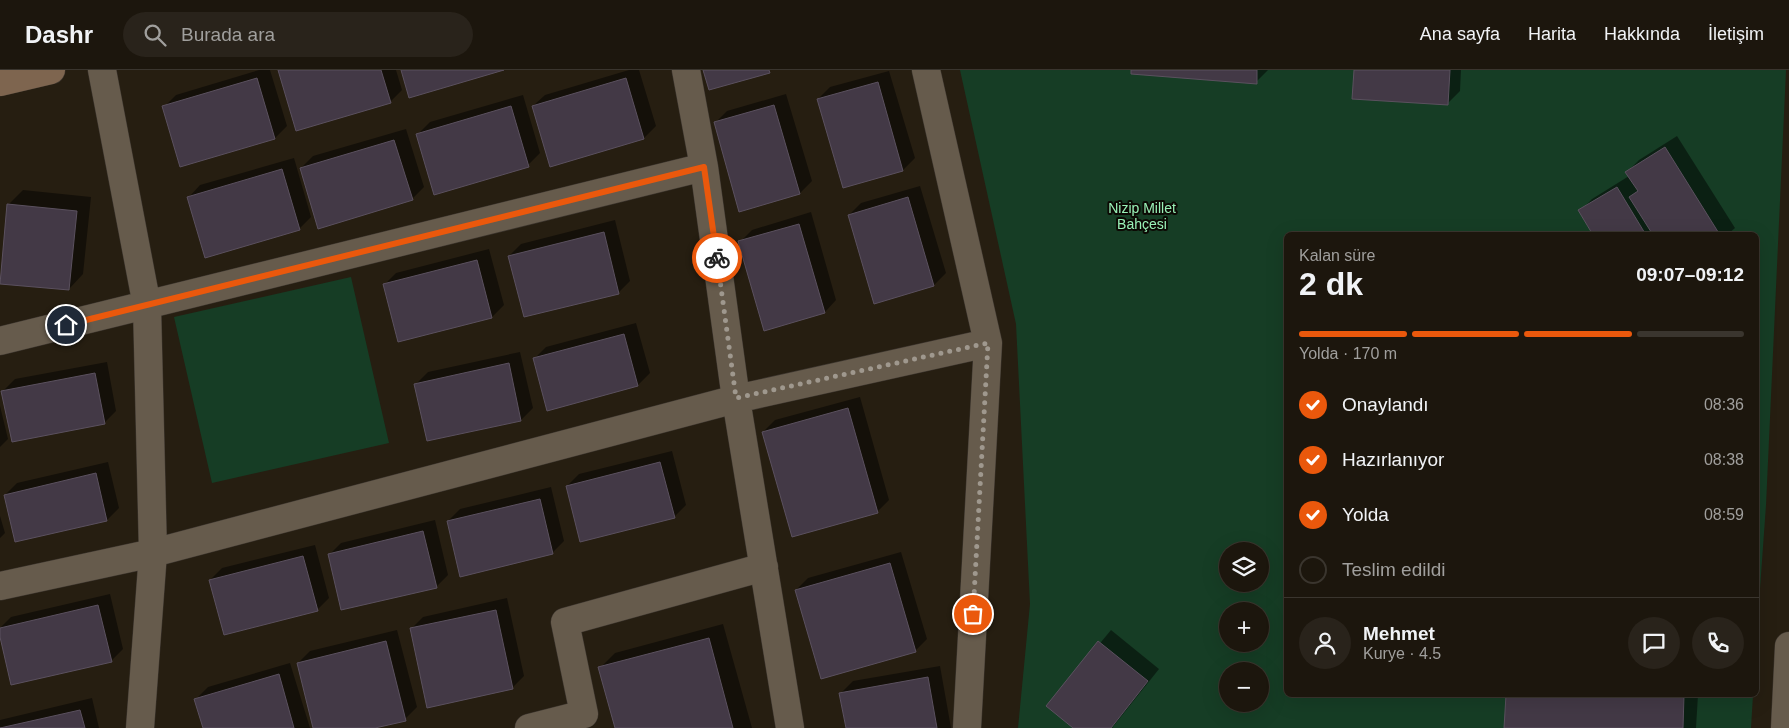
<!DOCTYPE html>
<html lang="tr">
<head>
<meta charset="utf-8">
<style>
  body { margin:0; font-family:Helvetica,sans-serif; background:#29231b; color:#f1f3f6; height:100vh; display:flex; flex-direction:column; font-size:19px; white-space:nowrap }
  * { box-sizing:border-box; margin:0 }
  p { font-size:16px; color:#a09f9d }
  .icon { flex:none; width:28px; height:28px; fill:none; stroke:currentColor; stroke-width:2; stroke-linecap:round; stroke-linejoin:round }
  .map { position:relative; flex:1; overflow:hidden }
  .drawer { position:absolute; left:1284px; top:162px; width:475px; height:465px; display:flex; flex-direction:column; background:#1c160d; border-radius:8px; box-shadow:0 5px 20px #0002,0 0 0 1px #3a352e }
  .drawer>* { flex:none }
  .controls { position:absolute; left:1219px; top:472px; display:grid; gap:10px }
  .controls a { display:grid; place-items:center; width:50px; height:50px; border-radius:50%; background:#1c160d; box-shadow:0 5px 20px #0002,0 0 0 1px #3a352e; font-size:25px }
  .pin { position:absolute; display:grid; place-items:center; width:42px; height:42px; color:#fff; margin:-21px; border:2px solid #fff; border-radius:50%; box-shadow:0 1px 5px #0007 }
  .courier { position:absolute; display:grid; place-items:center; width:50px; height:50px; margin:-25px; border:4px solid #ea580c; border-radius:50%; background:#fff; color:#222; box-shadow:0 1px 6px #0007 }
  .headline em { font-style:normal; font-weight:800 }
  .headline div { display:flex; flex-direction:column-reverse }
  .headline { display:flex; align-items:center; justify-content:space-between; height:85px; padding:0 15px }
  h1 { font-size:32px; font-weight:800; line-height:38px }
  .bar { display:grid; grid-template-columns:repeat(4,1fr); gap:8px 5px; align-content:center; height:60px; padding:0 15px }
  .bar i { height:6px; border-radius:4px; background:#3a352e }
  .bar .on { background:#ea580c }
  .bar p { grid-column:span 4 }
  .line { display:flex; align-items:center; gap:12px; padding:0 15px; border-top:1px solid #3a352e }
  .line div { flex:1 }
  .round { display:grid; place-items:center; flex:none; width:52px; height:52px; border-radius:26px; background:#29231b }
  ol { padding:0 15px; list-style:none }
  li { display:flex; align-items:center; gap:15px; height:55px }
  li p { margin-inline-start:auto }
  li .icon { padding:5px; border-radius:50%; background:#ea580c; color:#fff; stroke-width:4 }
  li:last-child { color:#a09f9d }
  li i { width:28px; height:28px; border:2px solid #3a352e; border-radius:50% }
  header { display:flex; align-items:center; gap:30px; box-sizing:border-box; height:70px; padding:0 25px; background:#1c160d; border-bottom:1px solid #3a352e }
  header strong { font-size:24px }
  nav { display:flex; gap:28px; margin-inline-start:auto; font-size:18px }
  .search { width:350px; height:45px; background:#29231b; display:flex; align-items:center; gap:12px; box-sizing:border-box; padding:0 18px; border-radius:28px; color:#a09f9d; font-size:19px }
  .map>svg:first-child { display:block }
  .green { fill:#163d25; fill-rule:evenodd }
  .shadow { fill:#0007 }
  .building { fill:#433946; stroke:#5b515f }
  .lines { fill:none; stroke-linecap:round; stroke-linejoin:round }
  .street-casing { stroke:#3d362f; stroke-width:29 }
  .secondary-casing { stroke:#3d362f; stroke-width:29 }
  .street { stroke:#665b4c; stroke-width:28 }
  .secondary { stroke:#7e654f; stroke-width:28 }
  .done { stroke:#9f988e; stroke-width:5; stroke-dasharray:0 9 }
  .route { stroke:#ea580c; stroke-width:6 }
  .labels { text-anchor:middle; stroke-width:4; stroke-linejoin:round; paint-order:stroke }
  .park-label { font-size:14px; fill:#99f1b7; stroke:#0c0904 }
</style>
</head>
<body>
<header>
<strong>Dashr</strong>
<div class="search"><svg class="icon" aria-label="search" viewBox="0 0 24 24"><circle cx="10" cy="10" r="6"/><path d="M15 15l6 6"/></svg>Burada ara</div>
<nav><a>Ana sayfa</a><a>Harita</a><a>Hakkında</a><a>İletişim</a></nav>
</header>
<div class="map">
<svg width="1789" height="658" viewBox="0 0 1789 658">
  <rect width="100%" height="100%" fill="#261e11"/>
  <!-- green -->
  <path class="green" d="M960,0H1786L1766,435L1756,575V165H1286V625H1753L1751,658H1018L1030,534L1016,254ZM1228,481H1260V514H1228ZM1228,541H1260V574H1228ZM1228,601H1260V634H1228Z
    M351,207L389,373L212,413L174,247Z"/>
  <!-- shadow -->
  <path class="shadow" d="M259,0H270L287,56L275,68L164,37L176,25Z
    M280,0H396L402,20L390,32Z
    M629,0H639L656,56L644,68L533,36L545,25Z
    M1133,0H1268L1256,12Z
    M1355,0H1461L1460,21L1448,33Z
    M889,1L915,88L903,100L844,117L818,29L830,17Z
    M786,24L812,111L800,123L715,53L727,41Z
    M523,25L540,83L528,95L418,64L430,52Z
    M406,59L424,117L412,129L301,98L313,86Z
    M1677,66L1735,158L1727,165H1594L1580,141L1592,129L1629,106L1627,102L1639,90Z
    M294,88L311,147L299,159L189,127L200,115Z
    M920,116L946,203L934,215L849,145L861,133Z
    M23,120L91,127L83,204L69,219L8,135Z
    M811,142L836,230L825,242L740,172L752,160Z
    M615,150L630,211L618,223L509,186L521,174Z
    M489,179L504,235L492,247L398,271L384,215L396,203Z
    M636,253L650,303L638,315L534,289L546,277Z
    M520,282L533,338L521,350L416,314L428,302Z
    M107,292L116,341L104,353L3,321L15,309Z
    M860,327L889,430L877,442L763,362L775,350Z
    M0,336L8,369L0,377Z
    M672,381L686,435L674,447L567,416L579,404Z
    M108,392L119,438L107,450L5,425L17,413Z
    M551,417L564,471L552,483L448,451L460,439Z
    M0,446L5,463L0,468Z
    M435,450L448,505L436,517L329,485L341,473Z
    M315,475L329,528L317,540L210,510L222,498Z
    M901,482L927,569L915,581L796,520L808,508Z
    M110,524L123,579L111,591L0,562V558L11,547Z
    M507,528L524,606L512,618L411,559L423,547Z
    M723,554L752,658H616L600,598L615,583Z
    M397,560L417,637L405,649L370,658H315L298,593L310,581Z
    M1111,560L1159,599L1112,658H1075L1048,636Z
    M290,593L310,658H204L196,629L208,617Z
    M940,596L951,658H847L841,623L853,611Z
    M1507,625H1698L1696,658H1505Z
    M92,628L99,658H0V650Z"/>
  <!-- building -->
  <path class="building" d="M278,0H381L391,33L296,61Z
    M401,0H504L409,28Z
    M703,0H769L770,3L709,20Z
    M1131,0H1257V14L1131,4Z
    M1354,0H1450L1448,35L1352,29Z
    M257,8L275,69L180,97L162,36Z
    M626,8L644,69L550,97L532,36Z
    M878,12L903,101L843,118L817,29Z
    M774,35L800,124L739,142L714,52Z
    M511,36L529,97L434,125L416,64Z
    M394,70L413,130L318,159L300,98Z
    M1665,77L1720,165H1653L1629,127L1638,121L1625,102Z
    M282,99L300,160L205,188L187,127Z
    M1617,117L1646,165H1593L1578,140Z
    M908,127L934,216L874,234L848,145Z
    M7,134L77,141L69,220L0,214Z
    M799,154L825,243L764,261L738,171Z
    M604,162L619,224L524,247L508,186Z
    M477,190L492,248L398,272L383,214Z
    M624,264L638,316L547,341L533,288Z
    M509,293L521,351L427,371L414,314Z
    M95,303L105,354L12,372L1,321Z
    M848,338L878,443L792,467L762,362Z
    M660,392L675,448L580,472L566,416Z
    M96,403L107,451L15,472L4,425Z
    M540,429L553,484L460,507L447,451Z
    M423,461L437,518L341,540L328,484Z
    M303,486L318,541L224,565L209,510Z
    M890,493L916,582L821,609L795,520Z
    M98,535L112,592L11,615L0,567V558Z
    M496,540L513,619L427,638L410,558Z
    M709,568L733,658H615L598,597Z
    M386,571L406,651L375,658H313L297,593Z
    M1098,571L1148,611L1111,658H1073L1046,636Z
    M279,604L294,658H203L194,629Z
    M928,607L937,658H846L839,623Z
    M1506,625H1684L1683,658H1504Z
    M80,640L85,658H0Z"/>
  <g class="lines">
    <defs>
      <path id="street" d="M102,0L147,236L153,483L140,658
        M686,0L704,97L736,329L790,658
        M0,271L704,97
        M0,516L153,483L736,329L988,273L926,0
        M529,658L584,644L565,552L764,497
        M967,658L988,273
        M1785,658L1789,576"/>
      <path id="secondary" d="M0,12L51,0"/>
    </defs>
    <!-- street casing -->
    <use href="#street" class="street-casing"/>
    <!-- secondary casing -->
    <use href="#secondary" class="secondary-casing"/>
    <!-- street -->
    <use href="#street" class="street"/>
    <!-- secondary -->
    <use href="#secondary" class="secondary"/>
  </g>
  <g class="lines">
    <!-- done -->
    <path class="done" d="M717,188L736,328L988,273L973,544"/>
    <!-- route -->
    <path class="route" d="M66,255L704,97L717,188"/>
  </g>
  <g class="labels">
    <!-- park labels -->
    <g class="park-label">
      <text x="1142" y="143">Nizip Millet<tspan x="1142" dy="16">Bahçesi</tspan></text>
    </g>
  </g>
</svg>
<div class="controls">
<a><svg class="icon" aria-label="layers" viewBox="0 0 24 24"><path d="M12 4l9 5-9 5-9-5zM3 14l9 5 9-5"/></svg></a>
<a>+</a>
<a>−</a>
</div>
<div class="pin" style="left:973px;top:544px;background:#ea580c"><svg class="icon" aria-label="bag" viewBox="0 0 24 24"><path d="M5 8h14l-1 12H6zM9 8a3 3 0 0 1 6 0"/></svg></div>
<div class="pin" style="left:66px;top:255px;background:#1f2937"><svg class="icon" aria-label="home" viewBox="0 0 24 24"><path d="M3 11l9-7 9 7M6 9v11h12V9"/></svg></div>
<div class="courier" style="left:717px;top:188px"><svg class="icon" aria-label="bike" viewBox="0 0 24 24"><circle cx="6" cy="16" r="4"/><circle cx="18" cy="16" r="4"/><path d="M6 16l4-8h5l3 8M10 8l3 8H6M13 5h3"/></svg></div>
<section class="drawer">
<div class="headline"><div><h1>2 dk</h1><p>Kalan süre</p></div><em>09:07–09:12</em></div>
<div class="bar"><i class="on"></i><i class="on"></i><i class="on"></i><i></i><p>Yolda · 170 m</p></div>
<ol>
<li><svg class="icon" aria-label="check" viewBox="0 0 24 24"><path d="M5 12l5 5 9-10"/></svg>Onaylandı<p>08:36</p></li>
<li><svg class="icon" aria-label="check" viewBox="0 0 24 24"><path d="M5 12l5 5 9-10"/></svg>Hazırlanıyor<p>08:38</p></li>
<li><svg class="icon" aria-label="check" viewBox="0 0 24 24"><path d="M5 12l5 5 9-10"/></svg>Yolda<p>08:59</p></li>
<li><i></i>Teslim edildi</li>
</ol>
<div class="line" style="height:90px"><a class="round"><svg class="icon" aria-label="person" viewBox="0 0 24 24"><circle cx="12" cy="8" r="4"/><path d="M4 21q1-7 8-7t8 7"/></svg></a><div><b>Mehmet</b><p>Kurye · 4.5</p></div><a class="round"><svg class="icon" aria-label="chat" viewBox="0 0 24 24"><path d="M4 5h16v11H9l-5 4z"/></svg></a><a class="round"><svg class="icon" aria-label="phone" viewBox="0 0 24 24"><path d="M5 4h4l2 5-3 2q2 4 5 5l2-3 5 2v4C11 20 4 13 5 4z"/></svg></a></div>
</section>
</div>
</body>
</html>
